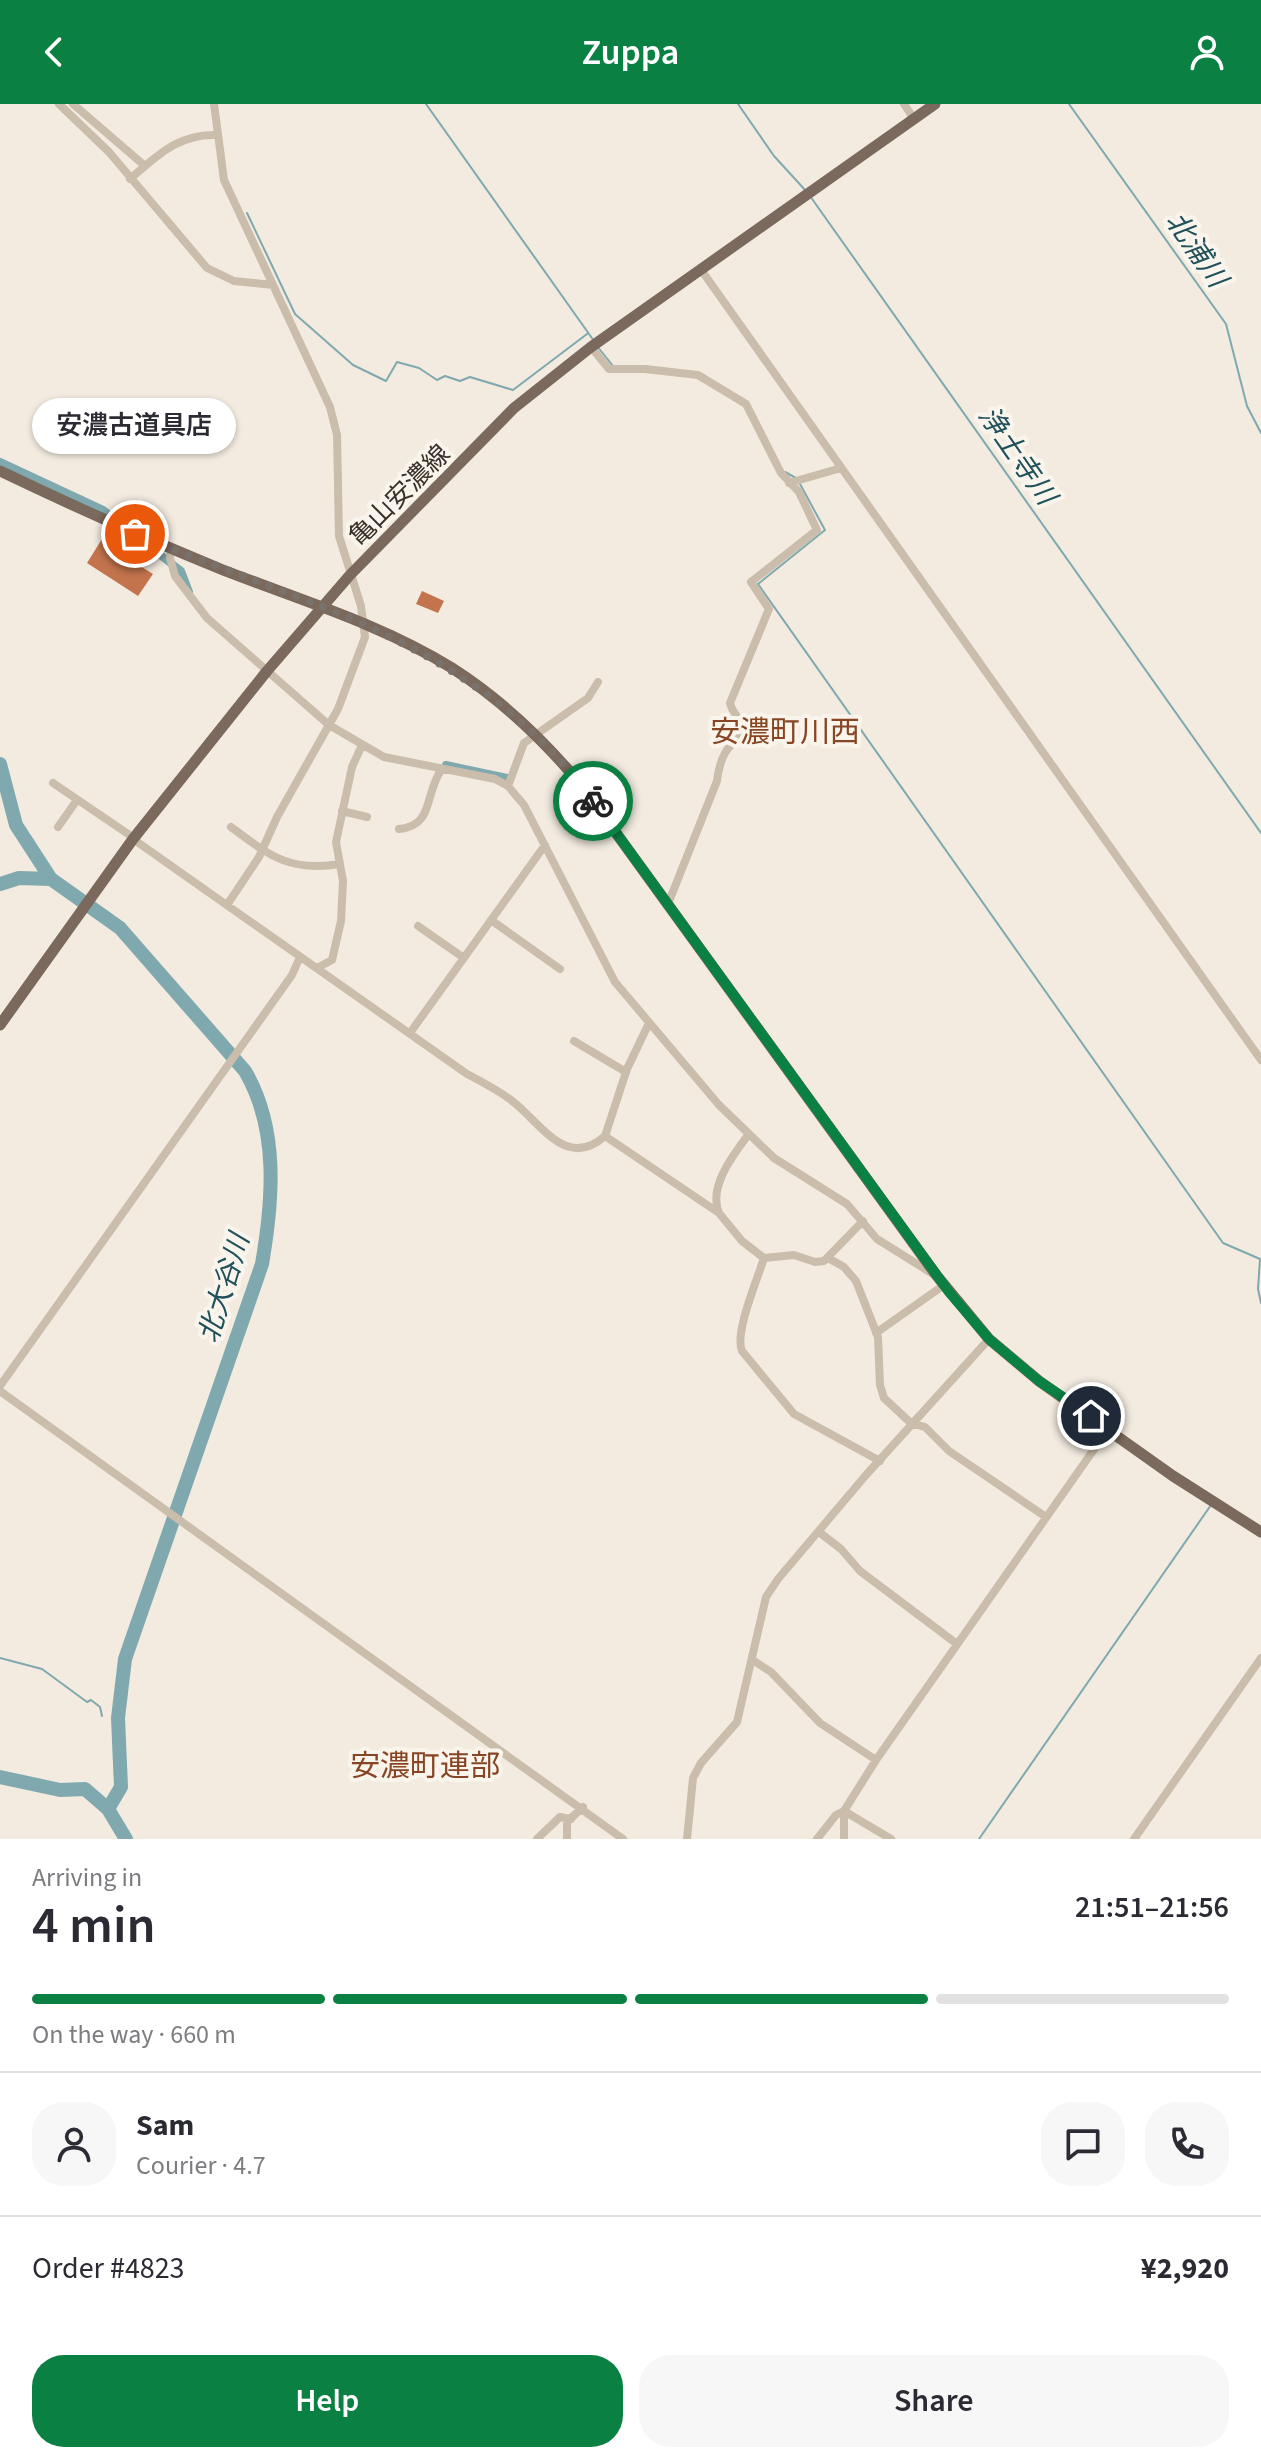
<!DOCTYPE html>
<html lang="en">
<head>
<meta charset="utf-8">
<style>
  body { margin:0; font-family:"Source Sans 3","Noto Sans JP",sans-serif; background:#f7f7f7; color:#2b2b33; height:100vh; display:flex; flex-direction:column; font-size:30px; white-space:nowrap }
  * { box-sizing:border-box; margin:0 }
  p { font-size:26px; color:#7c7c81 }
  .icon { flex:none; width:44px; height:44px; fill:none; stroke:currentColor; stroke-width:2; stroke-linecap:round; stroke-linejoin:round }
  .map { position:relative; height:1735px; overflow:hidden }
  .panel { display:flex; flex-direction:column; background:#fff; flex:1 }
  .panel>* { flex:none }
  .pin { position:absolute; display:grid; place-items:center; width:68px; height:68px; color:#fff; margin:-34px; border:4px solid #fff; border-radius:50%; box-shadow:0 2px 8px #0007 }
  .courier { position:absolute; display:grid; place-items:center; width:80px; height:80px; margin:-40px; border:6px solid #0b8043; border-radius:50%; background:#fff; color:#222; box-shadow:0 2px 10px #0007 }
  .bubble { position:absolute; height:56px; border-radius:28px; background:#fff; box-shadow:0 2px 6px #0004; font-size:26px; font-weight:600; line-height:56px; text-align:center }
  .overview em { font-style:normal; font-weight:600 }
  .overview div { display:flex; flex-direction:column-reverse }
  .overview { display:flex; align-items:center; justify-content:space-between; height:136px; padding:0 32px }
  h1 { font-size:52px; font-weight:600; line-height:60px }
  .bar { display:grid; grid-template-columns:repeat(4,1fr); gap:12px 8px; align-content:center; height:96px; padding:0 32px }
  .bar i { height:10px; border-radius:6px; background:#e1e1e2 }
  .bar .selected { background:#0b8043 }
  .bar p { grid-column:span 4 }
  .line { display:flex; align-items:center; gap:20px; padding:0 32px; border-top:2px solid #e1e1e2 }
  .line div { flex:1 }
  .round { display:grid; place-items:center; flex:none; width:84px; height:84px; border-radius:32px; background:#f7f7f7 }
  .cta { display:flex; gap:16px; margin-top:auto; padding:16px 32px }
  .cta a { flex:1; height:92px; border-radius:32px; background:#0b8043; color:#fff; font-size:32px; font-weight:600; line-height:92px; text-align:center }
  .cta a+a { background:#f7f7f7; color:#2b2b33 }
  header { display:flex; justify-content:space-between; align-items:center; height:104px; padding:0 32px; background:#0b8043; color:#fff; font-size:36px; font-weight:600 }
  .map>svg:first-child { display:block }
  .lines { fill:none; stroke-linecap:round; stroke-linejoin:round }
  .stream { stroke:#7fa9af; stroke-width:2 }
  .canal { stroke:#7fa9af; stroke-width:8 }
  .river { stroke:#7fa9af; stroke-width:14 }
  .building { fill:#c4744d }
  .minor { stroke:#cbbdab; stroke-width:8 }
  .major { stroke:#7a695c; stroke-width:11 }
  .done { stroke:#7a716a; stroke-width:8; stroke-dasharray:0 14.4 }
  .route { stroke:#0b8043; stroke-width:10 }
  .labels { text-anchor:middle; stroke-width:8; stroke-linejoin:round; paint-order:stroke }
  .street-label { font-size:26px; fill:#39302a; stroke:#faf5ec }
  .water-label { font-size:28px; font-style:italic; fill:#20515a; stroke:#faf5ec }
  .quarter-label { font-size:30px; fill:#874524; stroke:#faf5ec }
</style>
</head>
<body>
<header><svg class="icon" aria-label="back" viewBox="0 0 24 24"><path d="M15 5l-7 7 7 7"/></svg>Zuppa<svg class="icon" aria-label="person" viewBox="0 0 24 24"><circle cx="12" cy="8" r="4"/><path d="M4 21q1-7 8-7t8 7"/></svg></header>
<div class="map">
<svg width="1261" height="1735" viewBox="0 0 1261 1735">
  <rect width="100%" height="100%" fill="#f3ebe0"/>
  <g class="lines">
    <!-- stream -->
    <path class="stream" d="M426,0L594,237
      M738,0L774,52L806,87
      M1069,0L1226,220L1247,302L1261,329
      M810,92L1261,729
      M247,109L295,210L353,261L386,277L397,258L419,264L437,276L445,272L460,277L470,273L513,286L587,230
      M597,242L613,262
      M785,368L796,374
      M800,380L825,426L758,480L1223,1139L1260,1155L1258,1185L1261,1199
      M0,1554L42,1565L87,1598L91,1596L100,1603L102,1612
      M979,1735L1211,1401"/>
    <!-- canal -->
    <path class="canal" d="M0,358L103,406L117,417
      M137,433L181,467L189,488
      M446,661L507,674"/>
    <!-- river -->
    <path class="river" d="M0,660L16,721L51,775L120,824L245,967C279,1025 273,1096 262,1160L125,1555L118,1614L121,1683L108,1705
      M0,780L19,774L51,775
      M0,1673L60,1686L85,1685L108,1705L126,1735"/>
  </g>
  <!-- building -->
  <path class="building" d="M113,432L142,451L137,460L153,470L138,492L87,459L102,435L110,438Z
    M422,487L444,497L438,509L416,500Z"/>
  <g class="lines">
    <!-- minor -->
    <path class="minor" d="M59,0L109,48L207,164L234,177L273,181
      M73,0L145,62
      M214,0L224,76L330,303L337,331L339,432L361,502L365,533L338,605L277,713L259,753L227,801
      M904,0L914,15
      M130,75C158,51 179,29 218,31
      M702,167L1261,956
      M591,243L609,265H645L698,271L746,300L781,369L799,388L817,426L751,478L769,505L730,599C732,611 744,616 745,628C726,643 720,653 717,677L668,800
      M789,379L841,364
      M171,445L170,454L175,472L207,514L329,621L384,653L495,675L508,682L524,701L615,878L719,1001L774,1054L847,1100L877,1135L933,1170
      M53,679L134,734
      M508,682L524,639L588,594L598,578
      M342,707L367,713
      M58,723L77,696
      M231,723C270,752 289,768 340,760
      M399,725C435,722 424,688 442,665
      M133,735L467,970C484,979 502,988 516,1000C543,1023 568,1065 605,1032L627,965L649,919
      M491,816L560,865
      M418,822L464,854
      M317,864L332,856L341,817L343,777L336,738L352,663L362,641
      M410,929L545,741
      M574,937L626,968
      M605,1032L719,1109L742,1137L764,1154L794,1151L815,1158L824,1157L863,1117
      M719,1109C708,1083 733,1051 748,1031
      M764,1154C758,1174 734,1229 742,1247L794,1310L880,1357
      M828,1154L844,1163L856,1177L878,1233L880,1281L884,1294L913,1321
      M876,1229L944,1181
      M0,1282L292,871L300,853
      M0,1287L623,1735
      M914,1320L925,1323L949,1347L1046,1413
      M819,1428L841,1445L860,1467L957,1540
      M754,1557L771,1568L820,1619L876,1656
      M844,1707L891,1735
      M537,1735L560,1713L571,1715
      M567,1735V1718L583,1703
      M687,1735L693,1674L701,1659L737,1618L766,1493L778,1475L866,1371L989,1235
      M817,1735L836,1711L844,1707L876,1656L1109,1324
      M844,1735V1707
      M1134,1735L1261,1554"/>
    <!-- major -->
    <path class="major" d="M0,367C73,402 147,435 223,466C300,496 381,520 452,564C502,596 544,636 582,682L937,1172L989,1235L1039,1277L1173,1372L1261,1428
      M0,921L133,735L267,567L350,471L514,304L591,243L935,0"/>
  </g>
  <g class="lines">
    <!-- done -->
    <path class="done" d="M135,430C306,501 478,538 593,697"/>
    <!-- route -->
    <path class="route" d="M593,697L949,1188L989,1235L1039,1277L1091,1312"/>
  </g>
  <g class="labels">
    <!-- street labels -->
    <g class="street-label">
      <text transform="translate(399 391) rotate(-45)" y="9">亀山安濃線</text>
    </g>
    <!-- water labels -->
    <g class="water-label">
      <text transform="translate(1197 145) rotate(55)" y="10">北浦川</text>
      <text transform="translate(1018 351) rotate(55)" y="10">浄土寺川</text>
      <text transform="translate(223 1184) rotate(-73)" y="10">北大谷川</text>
    </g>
    <!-- quarter labels -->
    <g class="quarter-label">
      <text x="785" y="638">安濃町川西</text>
      <text x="425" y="1672">安濃町連部</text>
    </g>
  </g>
</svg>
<div class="pin" style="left:135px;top:430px;background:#ea580c"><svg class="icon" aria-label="bag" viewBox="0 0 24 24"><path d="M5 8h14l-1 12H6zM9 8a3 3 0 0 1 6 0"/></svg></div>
<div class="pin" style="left:1091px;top:1312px;background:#1f2937"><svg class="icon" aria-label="home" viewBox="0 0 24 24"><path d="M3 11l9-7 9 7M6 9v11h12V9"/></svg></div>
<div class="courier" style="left:593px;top:697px"><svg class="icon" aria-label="bike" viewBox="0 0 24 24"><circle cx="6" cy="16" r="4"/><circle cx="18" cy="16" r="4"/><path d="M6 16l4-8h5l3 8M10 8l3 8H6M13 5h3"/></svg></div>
<div class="bubble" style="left:32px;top:294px;width:204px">安濃古道具店</div>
</div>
<section class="panel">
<div class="overview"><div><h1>4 min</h1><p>Arriving in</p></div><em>21:51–21:56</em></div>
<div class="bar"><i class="selected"></i><i class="selected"></i><i class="selected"></i><i></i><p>On the way · 660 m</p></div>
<div class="line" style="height:144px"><a class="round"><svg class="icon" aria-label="person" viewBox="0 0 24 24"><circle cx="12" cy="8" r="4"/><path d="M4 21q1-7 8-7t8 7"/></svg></a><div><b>Sam</b><p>Courier · 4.7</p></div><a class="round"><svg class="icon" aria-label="chat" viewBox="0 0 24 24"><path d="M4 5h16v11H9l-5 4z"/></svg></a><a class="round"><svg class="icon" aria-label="phone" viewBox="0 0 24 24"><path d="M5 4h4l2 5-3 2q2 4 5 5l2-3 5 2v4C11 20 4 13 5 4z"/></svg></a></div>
<div class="line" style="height:104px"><div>Order #4823</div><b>¥2,920</b></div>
<div class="cta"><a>Help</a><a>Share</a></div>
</section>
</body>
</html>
